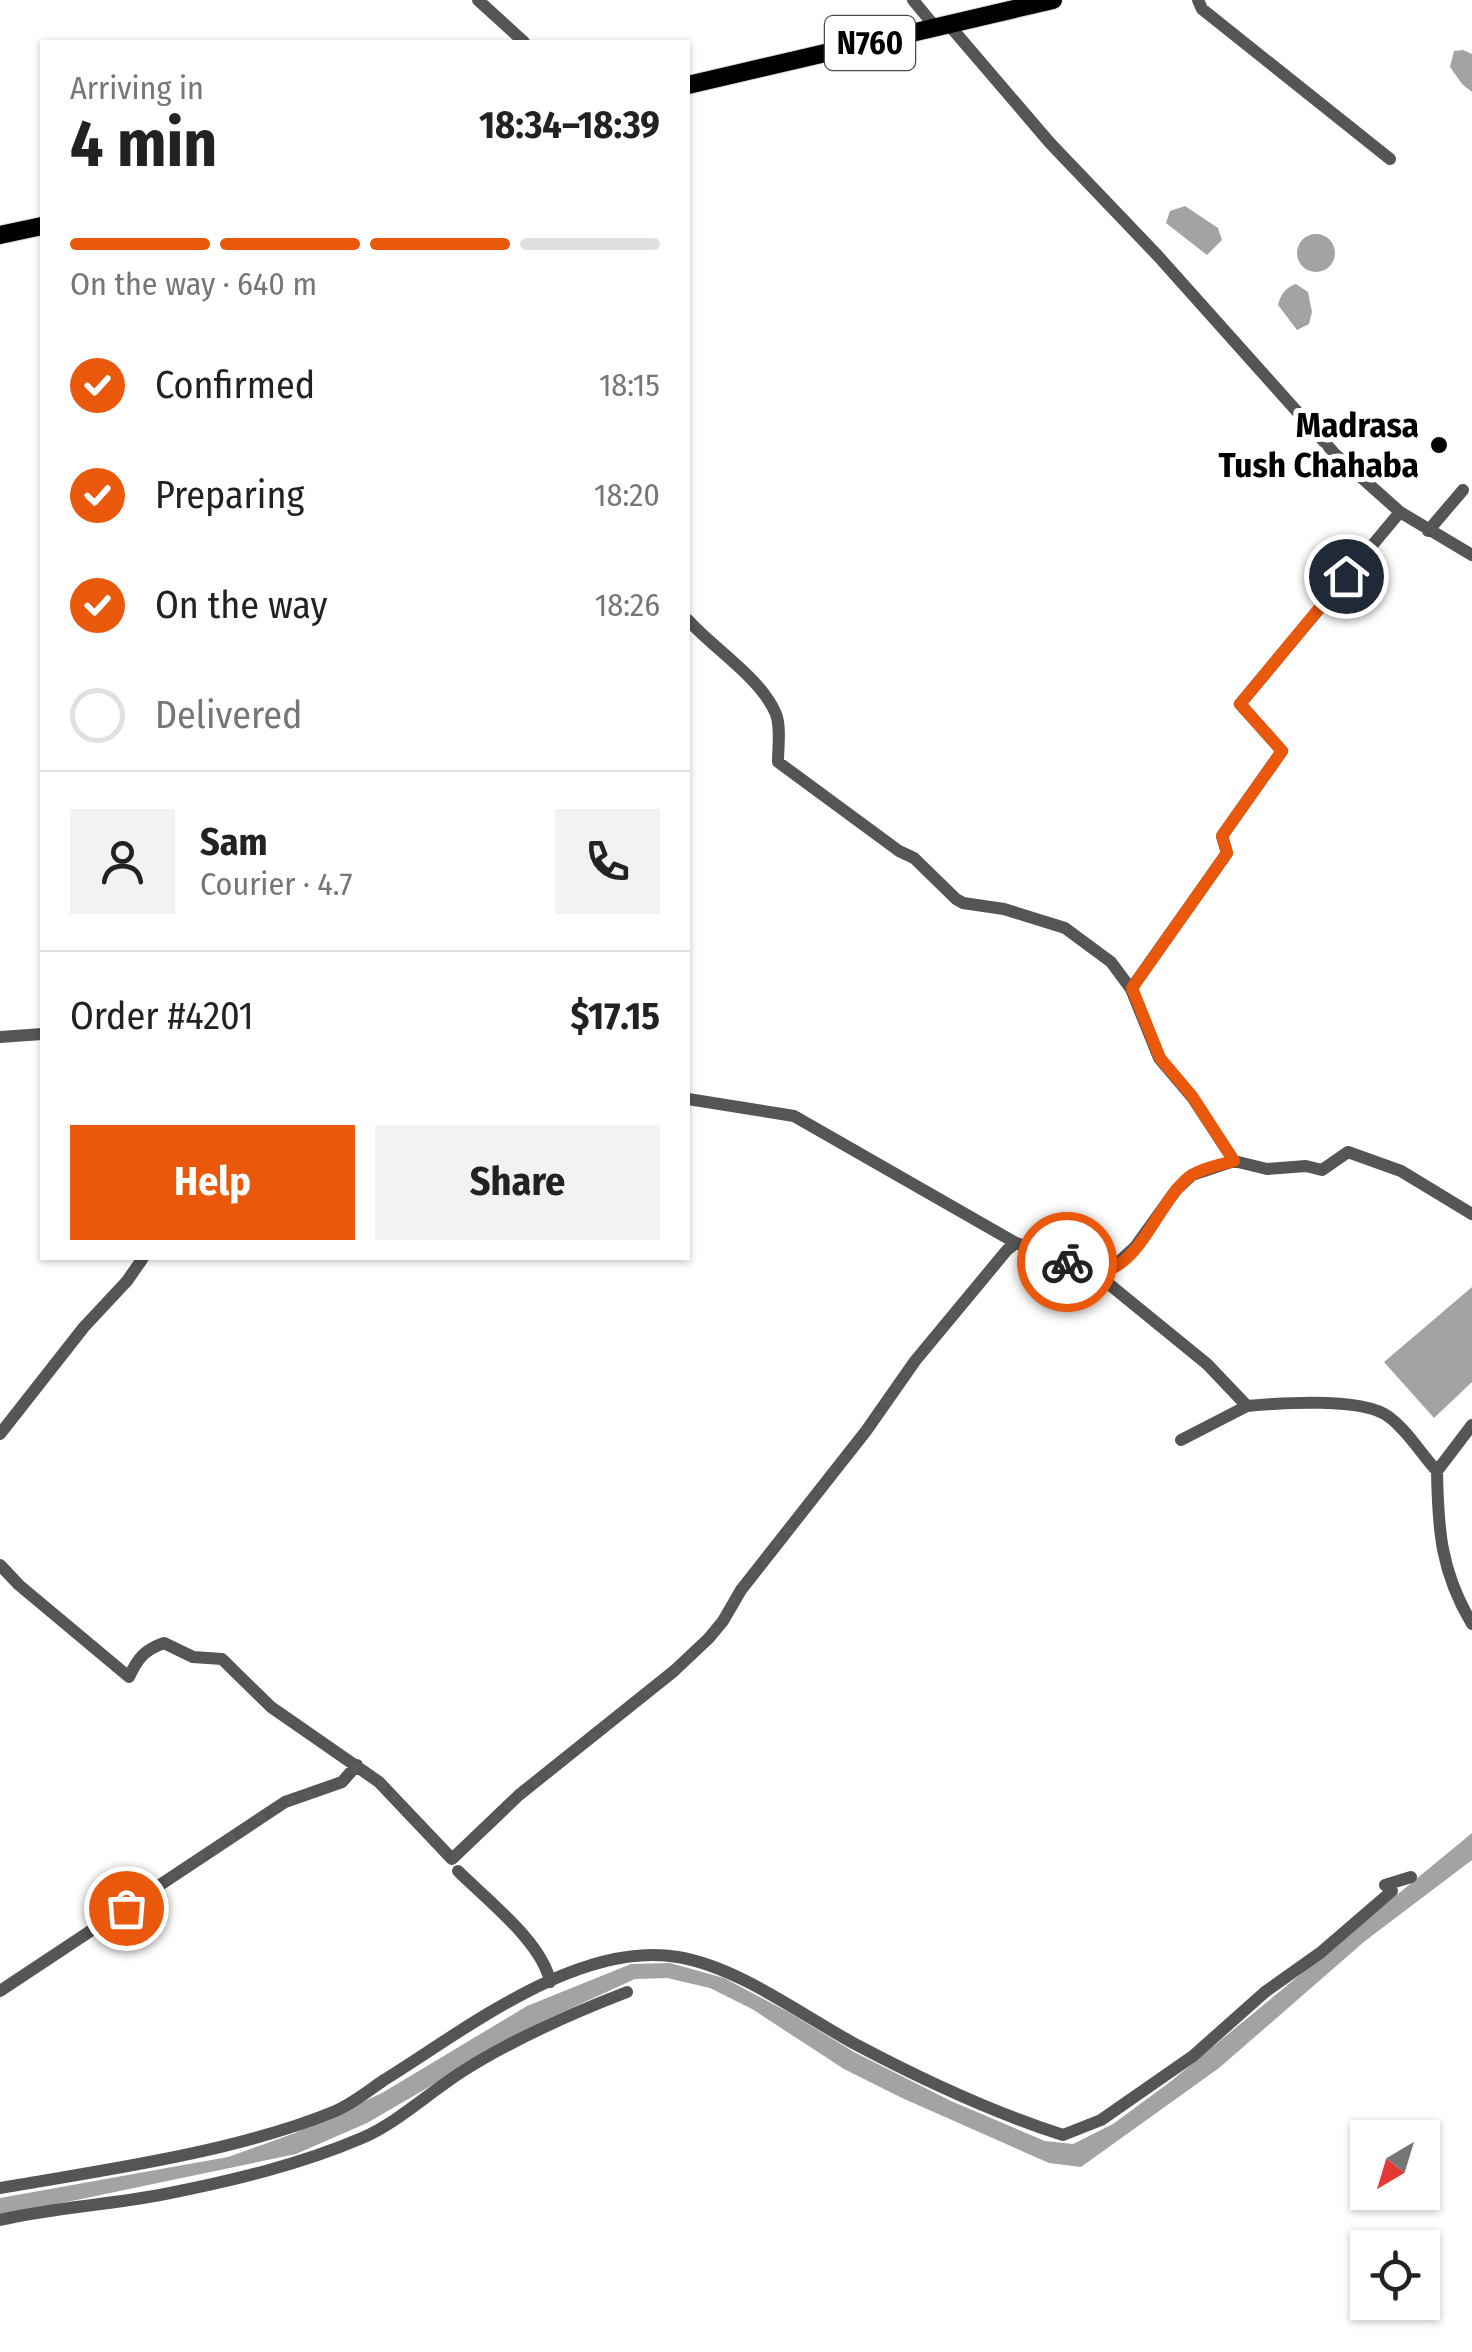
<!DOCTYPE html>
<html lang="en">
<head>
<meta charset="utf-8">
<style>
  body { margin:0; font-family:"Fira Sans Condensed",sans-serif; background:#f2f2f2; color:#222; height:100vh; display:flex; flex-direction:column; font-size:38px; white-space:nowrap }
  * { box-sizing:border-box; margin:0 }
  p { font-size:32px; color:#767676 }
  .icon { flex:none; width:55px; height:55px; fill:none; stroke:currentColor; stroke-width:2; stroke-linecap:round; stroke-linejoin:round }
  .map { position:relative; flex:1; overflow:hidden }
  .sheet { position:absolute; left:40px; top:40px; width:650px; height:1220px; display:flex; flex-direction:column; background:#fff; border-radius:0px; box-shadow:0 2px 8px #0004 }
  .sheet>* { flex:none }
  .needle { width:65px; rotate:218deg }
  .buttons { position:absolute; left:1350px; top:2120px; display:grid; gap:20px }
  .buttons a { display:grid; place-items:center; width:90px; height:90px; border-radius:0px; background:#fff; box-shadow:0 2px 8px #0004; font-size:50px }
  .pin { position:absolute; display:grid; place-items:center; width:85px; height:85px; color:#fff; margin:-42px; border:5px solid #fff; border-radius:50%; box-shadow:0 2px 10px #0007 }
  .courier { position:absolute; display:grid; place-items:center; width:100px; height:100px; margin:-50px; border:8px solid #ea580c; border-radius:50%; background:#fff; color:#222; box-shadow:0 2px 12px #0007 }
  .overview em { font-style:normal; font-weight:700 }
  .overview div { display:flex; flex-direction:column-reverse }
  .overview { display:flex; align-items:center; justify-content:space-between; height:170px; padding:0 30px }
  h1 { font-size:65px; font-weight:700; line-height:75px }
  .bar { display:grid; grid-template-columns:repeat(4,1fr); gap:15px 10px; align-content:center; height:120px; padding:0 30px }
  .bar i { height:12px; border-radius:8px; background:#e0e0e0 }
  .bar .current { background:#ea580c }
  .bar p { grid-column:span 4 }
  .line { display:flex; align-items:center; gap:25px; padding:0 30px; border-top:2px solid #e0e0e0 }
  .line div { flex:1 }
  .round { display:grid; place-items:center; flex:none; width:105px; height:105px; border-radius:0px; background:#f2f2f2 }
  ol { padding:0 30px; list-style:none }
  li { display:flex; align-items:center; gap:30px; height:110px }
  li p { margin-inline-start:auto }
  li .icon { padding:10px; border-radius:50%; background:#ea580c; color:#fff; stroke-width:4 }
  li:last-child { color:#767676 }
  li i { width:55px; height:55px; border:5px solid #e0e0e0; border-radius:50% }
  .button { display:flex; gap:20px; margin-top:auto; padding:20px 30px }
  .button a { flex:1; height:115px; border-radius:0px; background:#ea580c; color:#fff; font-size:40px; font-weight:700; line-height:115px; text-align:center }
  .button a+a { background:#f2f2f2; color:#222 }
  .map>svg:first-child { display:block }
  .water { fill:#a3a3a3 }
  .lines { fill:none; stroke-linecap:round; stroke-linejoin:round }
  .highway-casing { stroke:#dbdbdb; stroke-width:20 }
  .minor { stroke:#555; stroke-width:12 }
  .highway { stroke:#000; stroke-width:18 }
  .done { stroke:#595959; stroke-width:10; stroke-dasharray:0 18 }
  .route { stroke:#ea580c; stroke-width:12 }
  .poi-dot { fill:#000; stroke:#fff; stroke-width:4 }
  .labels { text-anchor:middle; stroke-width:10; stroke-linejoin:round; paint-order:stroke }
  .shield { fill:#fff; stroke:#4c4c4c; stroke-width:2.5 }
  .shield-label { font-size:32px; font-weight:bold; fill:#000 }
  .poi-label { font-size:35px; font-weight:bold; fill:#000; stroke:#fff; text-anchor:end }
</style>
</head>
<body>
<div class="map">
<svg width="1472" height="2352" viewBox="0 0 1472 2352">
  <rect width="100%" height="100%" fill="#fff"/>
  <!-- water -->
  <path class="water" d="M1463,50L1472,54V92L1462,84L1450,67L1454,51Z
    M1185,206L1218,228L1222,240L1207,255L1166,223L1170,211Z
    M1297 253a19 19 0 1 1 38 0a19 19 0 1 1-38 0Z
    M1296,284L1308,292L1312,312L1309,324L1297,330L1278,305C1281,294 1285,288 1296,284Z
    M1472,1287V1382L1434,1418L1384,1362Z
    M1472,1833V1860L1365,1941L1219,2068L1081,2167L1049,2163L902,2098L844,2069L752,2009L710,1988L667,1978L635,1979L541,2022L367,2123L296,2154L0,2216V2198L228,2157L295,2133L382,2093L527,2006L631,1964L670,1963L724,1978L790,2013L854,2052L951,2101L1045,2141L1073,2144L1113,2124L1170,2082Z"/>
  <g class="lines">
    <defs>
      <path id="highway" d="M688,85L1053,0
        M0,235L42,226"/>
    </defs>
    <!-- highway casing -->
    <use href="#highway" class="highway-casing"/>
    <!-- minor -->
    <path class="minor" d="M478,0L524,42
      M913,0L936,28
      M1198,0L1202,9L1390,159
      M949,25L1050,143L1158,256L1335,454L1400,512L1472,555
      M1428,531L1463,490
      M688,620C714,649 761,678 776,714C781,727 778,748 778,762L899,851L914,858L956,899L963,903L1004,909L1065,928L1111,962L1131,989L1159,1058L1192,1097L1234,1161
      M1131,989L1227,853L1222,836L1282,751L1240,704L1400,512
      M0,1037L42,1034
      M688,1099L794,1116L1016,1243L1093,1271L1112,1268L1135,1247L1176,1190L1192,1175L1234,1161L1267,1169L1306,1166L1322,1170L1348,1152L1401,1171L1472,1214
      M1093,1271L1207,1364L1247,1406C1280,1403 1364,1397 1389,1417C1407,1430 1422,1455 1437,1471L1472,1425
      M0,1434L84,1327L127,1281L143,1258
      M1181,1440L1247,1406
      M1437,1471C1438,1531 1441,1572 1472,1624
      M0,1565L19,1585L129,1677C138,1658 144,1650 164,1643L193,1657L222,1659L271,1707L379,1782L452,1859L519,1795L674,1671L709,1638L723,1621L741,1590L866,1431L915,1361L1007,1250L1016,1243
      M458,1871C487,1900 543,1943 550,1982
      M0,1991L285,1802L342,1782L357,1765
      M0,2188C104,2170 235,2152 333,2112C351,2105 368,2091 384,2080C465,2030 578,1940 678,1957C738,1967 802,2015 855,2044C921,2079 991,2112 1063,2135L1101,2120L1193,2056L1265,1992L1320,1953L1392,1891L1385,1885L1411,1877
      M0,2220C55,2207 110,2205 165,2194C231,2181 299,2165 362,2138C397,2123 430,2092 463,2071C515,2038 570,2014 627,1992"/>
    <!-- highway -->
    <use href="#highway" class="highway"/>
  </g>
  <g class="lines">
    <!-- done -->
    <path class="done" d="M126,1908L285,1802L342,1782L357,1765L379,1782L452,1859L519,1796L674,1671L709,1638L723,1621L740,1590L866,1431L915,1362L1007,1250L1016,1243L1067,1262"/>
    <!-- route -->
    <path class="route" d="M1067,1262C1081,1267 1098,1275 1113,1268C1145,1252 1161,1200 1189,1177C1201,1168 1220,1165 1234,1161L1192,1096L1160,1058L1132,988L1227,853L1222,836L1282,751L1240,704L1346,576"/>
  </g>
  <!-- markers -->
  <circle class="poi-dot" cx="1439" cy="445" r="10"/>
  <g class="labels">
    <!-- shield labels -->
    <rect class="shield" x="825" y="16" width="90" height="54" rx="8"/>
    <g class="shield-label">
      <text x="870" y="54">N760</text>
    </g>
    <!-- poi labels -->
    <g class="poi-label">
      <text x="1419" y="437">Madrasa<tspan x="1419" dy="40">Tush Chahaba</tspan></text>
    </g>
  </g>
</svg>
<div class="buttons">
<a><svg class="needle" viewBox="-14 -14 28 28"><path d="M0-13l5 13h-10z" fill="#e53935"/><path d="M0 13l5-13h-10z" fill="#767676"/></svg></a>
<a><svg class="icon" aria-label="locate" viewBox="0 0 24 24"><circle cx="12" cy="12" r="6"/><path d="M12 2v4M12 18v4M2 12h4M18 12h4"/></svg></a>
</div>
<div class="pin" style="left:126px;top:1908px;background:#ea580c"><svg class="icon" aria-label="bag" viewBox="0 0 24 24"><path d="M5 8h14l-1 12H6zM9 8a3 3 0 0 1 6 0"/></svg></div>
<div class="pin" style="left:1346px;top:576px;background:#1f2937"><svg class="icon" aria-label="home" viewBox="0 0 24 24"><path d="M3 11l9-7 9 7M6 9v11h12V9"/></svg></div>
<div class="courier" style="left:1067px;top:1262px"><svg class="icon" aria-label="bike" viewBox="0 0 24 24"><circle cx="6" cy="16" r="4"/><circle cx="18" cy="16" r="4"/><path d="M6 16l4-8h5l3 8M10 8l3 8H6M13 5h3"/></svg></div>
<section class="sheet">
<div class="overview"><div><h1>4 min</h1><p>Arriving in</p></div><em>18:34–18:39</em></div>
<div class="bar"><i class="current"></i><i class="current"></i><i class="current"></i><i></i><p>On the way · 640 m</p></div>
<ol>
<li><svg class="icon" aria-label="check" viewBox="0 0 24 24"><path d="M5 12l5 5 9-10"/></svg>Confirmed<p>18:15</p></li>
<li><svg class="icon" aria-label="check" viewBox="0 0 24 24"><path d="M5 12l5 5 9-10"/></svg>Preparing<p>18:20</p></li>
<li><svg class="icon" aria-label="check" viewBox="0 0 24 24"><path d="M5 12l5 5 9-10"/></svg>On the way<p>18:26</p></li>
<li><i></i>Delivered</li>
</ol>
<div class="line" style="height:180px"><a class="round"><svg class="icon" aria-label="person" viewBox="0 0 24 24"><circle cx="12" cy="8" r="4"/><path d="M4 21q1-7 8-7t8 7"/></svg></a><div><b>Sam</b><p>Courier · 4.7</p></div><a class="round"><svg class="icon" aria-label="phone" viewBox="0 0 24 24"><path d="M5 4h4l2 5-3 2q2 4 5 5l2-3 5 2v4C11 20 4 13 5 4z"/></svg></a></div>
<div class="line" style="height:130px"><div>Order #4201</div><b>$17.15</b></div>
<div class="button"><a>Help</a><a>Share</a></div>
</section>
</div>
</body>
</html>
